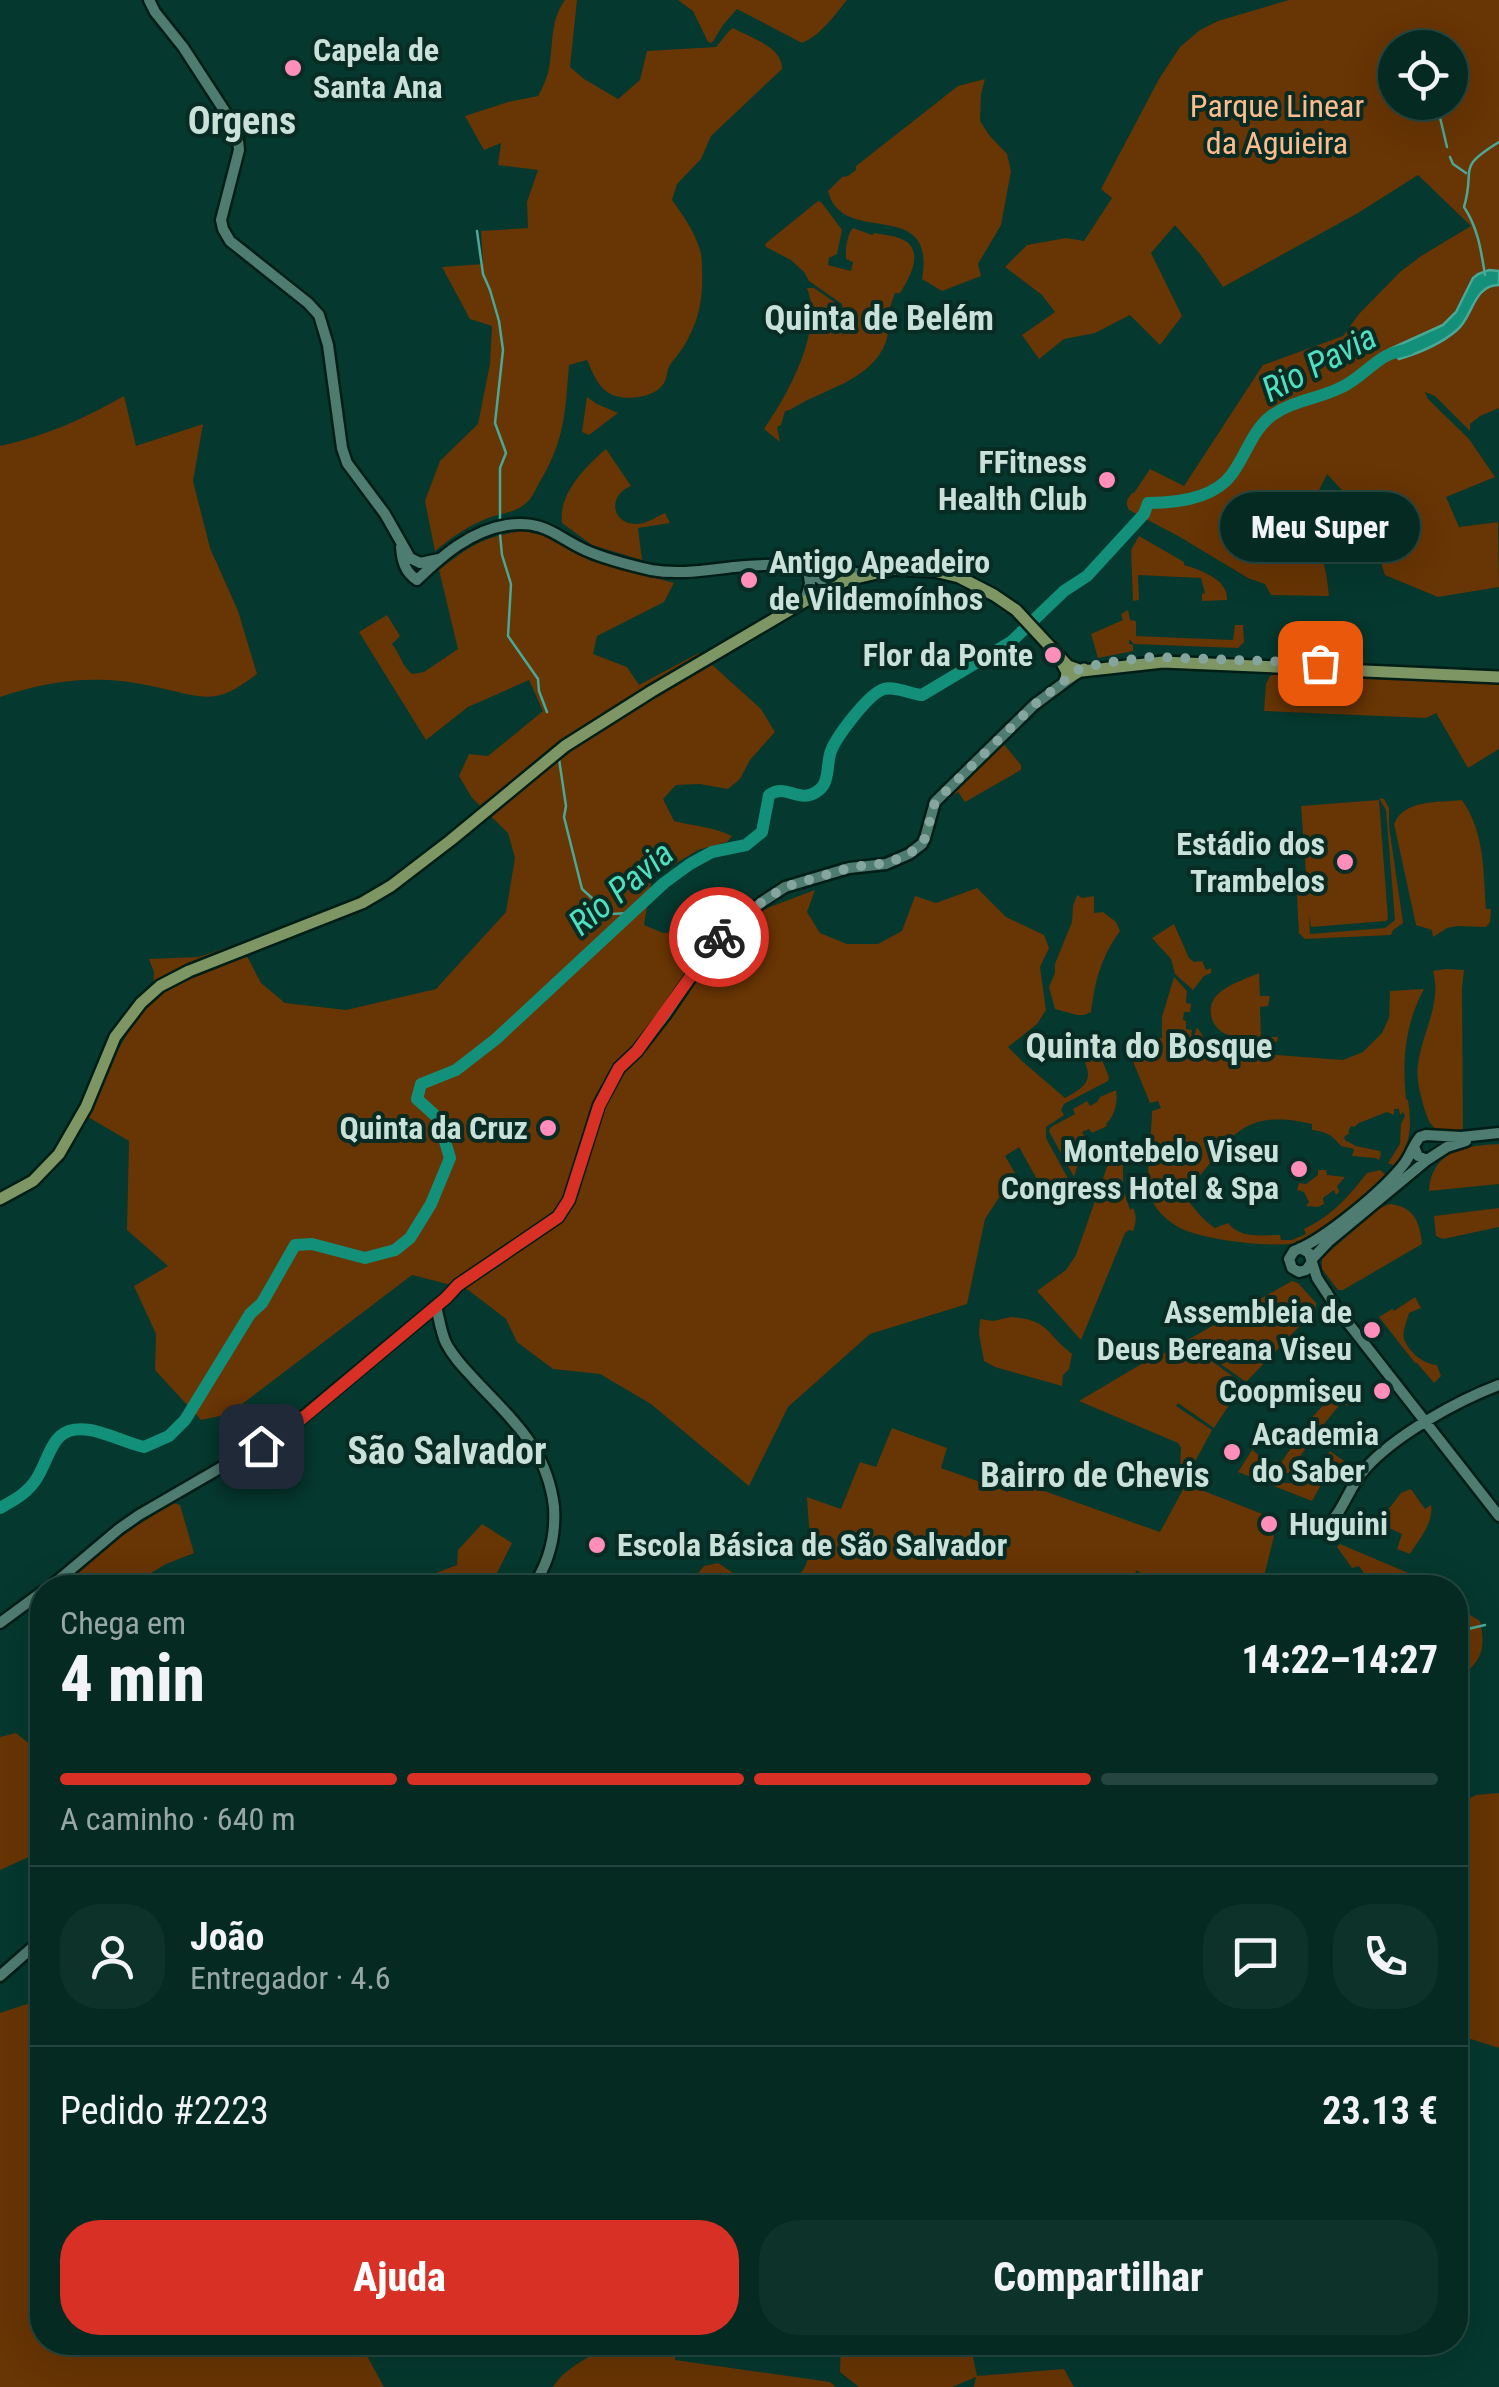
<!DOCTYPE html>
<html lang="pt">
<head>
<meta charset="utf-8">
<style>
  body { margin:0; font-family:"Roboto Condensed",sans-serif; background:#0d322a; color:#f1f3f6; height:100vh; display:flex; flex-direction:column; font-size:38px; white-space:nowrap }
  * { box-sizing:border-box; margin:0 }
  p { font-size:32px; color:#97a7a5 }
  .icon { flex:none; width:55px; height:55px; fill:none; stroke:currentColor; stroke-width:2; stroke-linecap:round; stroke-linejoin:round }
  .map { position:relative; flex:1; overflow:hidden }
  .drawer { position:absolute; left:30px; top:1575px; width:1438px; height:780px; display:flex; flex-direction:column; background:#042a22; border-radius:40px; box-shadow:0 10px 40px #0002,0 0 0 2px #254640 }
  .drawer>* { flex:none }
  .tools { position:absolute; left:1378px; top:30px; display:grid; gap:20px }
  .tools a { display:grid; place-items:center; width:90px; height:90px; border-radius:50%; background:#042a22; box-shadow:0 10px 40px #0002,0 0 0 2px #254640; font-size:50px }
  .pin { position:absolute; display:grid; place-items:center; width:85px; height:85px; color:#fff; margin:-42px; border-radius:20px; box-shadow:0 5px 15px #0006 }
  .courier { position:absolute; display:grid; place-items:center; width:100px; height:100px; margin:-50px; border:8px solid #d93025; border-radius:50%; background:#fff; color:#222; box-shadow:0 2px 12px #0007 }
  .bubble { position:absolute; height:70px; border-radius:35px; background:#042a22; box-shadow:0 10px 40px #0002,0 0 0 2px #254640; font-size:32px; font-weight:800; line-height:70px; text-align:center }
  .headline em { font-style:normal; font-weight:800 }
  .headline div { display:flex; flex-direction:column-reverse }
  .headline { display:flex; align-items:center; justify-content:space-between; height:170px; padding:0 30px }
  h1 { font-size:65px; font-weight:800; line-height:75px }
  .bar { display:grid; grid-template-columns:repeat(4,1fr); gap:15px 10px; align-content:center; height:120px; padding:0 30px }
  .bar i { height:12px; border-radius:8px; background:#254640 }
  .bar .on { background:#d93025 }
  .bar p { grid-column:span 4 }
  .line { display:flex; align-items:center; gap:25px; padding:0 30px; border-top:2px solid #254640 }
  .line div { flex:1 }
  .round { display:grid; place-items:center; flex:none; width:105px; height:105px; border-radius:40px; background:#0d322a }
  .button { display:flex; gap:20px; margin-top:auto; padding:20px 30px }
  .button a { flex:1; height:115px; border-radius:40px; background:#d93025; color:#fff; font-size:40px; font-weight:800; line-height:115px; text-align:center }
  .button a+a { background:#0d322a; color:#f1f3f6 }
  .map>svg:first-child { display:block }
  .green { fill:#683504; fill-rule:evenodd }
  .water { fill:#13907a; stroke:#4aa897; stroke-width:2.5 }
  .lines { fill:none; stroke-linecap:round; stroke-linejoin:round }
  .stream { stroke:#4aa897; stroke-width:2.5 }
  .river { stroke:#13907a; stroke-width:12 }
  .secondary-casing { stroke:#001d16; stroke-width:15 }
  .primary-casing { stroke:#001d16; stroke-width:16 }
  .secondary { stroke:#4f7c71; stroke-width:10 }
  .primary { stroke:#7d9664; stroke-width:11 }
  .done { stroke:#85a69e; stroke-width:10; stroke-dasharray:0 18 }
  .route { stroke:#d93025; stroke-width:12 }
  .poi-dot { fill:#ff8eba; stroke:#082c24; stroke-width:4 }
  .labels { text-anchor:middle; stroke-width:8; stroke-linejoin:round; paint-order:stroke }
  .poi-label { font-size:32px; font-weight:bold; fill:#cae1da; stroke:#082c24; text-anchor:end }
  .park-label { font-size:32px; fill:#febc8e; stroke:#082c24 }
  .neighbourhood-label { font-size:35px; font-weight:bold; fill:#cae1da; stroke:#082c24 }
  .water-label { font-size:35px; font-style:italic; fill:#4fdfc1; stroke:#082c24 }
  .quarter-label { font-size:38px; font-weight:bold; fill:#cae1da; stroke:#082c24 }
</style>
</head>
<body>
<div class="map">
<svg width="1499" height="2387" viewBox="0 0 1499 2387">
  <rect width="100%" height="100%" fill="#05382e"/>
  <!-- green -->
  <path class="green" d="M565,0H577L570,67L584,79L618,99L640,80L647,51L716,47L729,31L733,28C751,38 783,47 782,69L711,136L701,159L677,184L672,200C683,215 693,229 699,247C702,254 702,262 702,270C704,305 695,336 672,362C666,369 668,376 664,383C655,399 621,402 607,392C597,385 592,371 587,360L569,365C565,414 565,441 538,485C535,491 531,500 525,504C515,513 500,513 488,518C468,526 452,537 435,551L425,501L440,461L478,424L490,364L492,326L470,319L442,267L483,264L481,231L528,228L527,202L538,170L498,165L501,143L484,150L465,116L508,102L538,96C542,89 546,80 548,73C554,48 549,21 565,0Z
    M678,0H847C834,16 821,35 802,43L737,9L723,25L712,43L708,42L693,11Z
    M1289,0H1499V271C1466,269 1465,307 1443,325C1429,336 1408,342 1391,350C1397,351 1408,355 1415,354C1426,352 1455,334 1463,324C1474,310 1476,285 1499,285V408L1480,416L1470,424V431L1435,396L1425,392L1428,399L1469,439L1495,477L1446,497L1459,527L1498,522L1499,587L1438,597L1385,575L1370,529L1352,501L1327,474L1302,525C1321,541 1327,571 1329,596L1271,595L1265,584L1248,578L1180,537L1129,510C1125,502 1127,499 1132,493H1134L1150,469L1184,486L1263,365L1343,336L1359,314L1400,272L1421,256L1471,226L1418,175L1358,213L1223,287L1200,254L1175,225L1151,253L1182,316L1160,345L1130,315L1095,333L1064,339L1039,359L1022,335L1055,312L1042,295L1005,267L1027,245L1066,238L1084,241L1112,198L1101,189L1159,79L1180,47L1200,30L1218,21ZM1395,48H1450V102H1395Z
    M985,79L981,94L980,121L989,135L1007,154L1011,171L1001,225L978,264L981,276L942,291L922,279C937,194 842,249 828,191L842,177L848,176L856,170V166L958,86Z
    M818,201L822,203L842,230L837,254L829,258L828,265L851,271L853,262L846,259C845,250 847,235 853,228L872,235L875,233C883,235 892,235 899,238C927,248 910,277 900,293H895L890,307L892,310C889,320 889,332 886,342C871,382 821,389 790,410L785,411L781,425L777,427L780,442L764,429C788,394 824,330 807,288H814L840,306L842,336L845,328L842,304L809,281L804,272L791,260L766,247L765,244Z
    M124,396L136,446L203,424L193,481L210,548L238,611L257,674C245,683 230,694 216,696C201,699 184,693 169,690C149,685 128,681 107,680C70,678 35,685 0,697V446C45,436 84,419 124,396Z
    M587,397L597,404L618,413L589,435L582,432Z
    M606,449L631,486C609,494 610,522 634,524C645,525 656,517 665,513L670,523L638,528L642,560L592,545L562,523C558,494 586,466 606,449Z
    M523,531L546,536L591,561L674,583L664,602L597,636L593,654L627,667L639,685L699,653L761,709L775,732L750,760L740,779L728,789L700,784L676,785L663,799L674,821C693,826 714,827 732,836L727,842L698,850L652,878L644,925L663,933L712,930L726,937L762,910L815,890L807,912L820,933L847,944H878L902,931L915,896L936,903L977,888L1006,917L1044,935L1049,948L1040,967L1046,1010L1037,1024L1008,1047L1022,1061L1065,1098C1096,1082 1091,1074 1077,1045L1080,1042H1094L1109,1077L1108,1081L1064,1104L1061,1110L1064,1115L1046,1127V1138L1072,1186L1063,1204H1054L1048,1199L1019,1147L1005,1156L1015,1173L985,1219L967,1304L870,1334L788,1407L749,1486L651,1404L600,1374L553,1369L517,1342L506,1319L467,1289L412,1275L229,1414L201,1420L155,1370L156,1334L134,1286L168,1266L127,1230L129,1141L88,1117L112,1060L153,990L154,972L149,959L199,957L240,943L261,983L285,1003L346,1010L436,989L506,912L515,858L508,833L472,798L459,776L469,754L488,756L543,711L529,680L468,707L426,740L359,632L387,615L400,636L392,644C400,654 402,666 412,674L424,672L458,649L439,570C468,547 485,536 523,531Z
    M1139,536L1184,562V565C1201,570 1229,580 1227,600L1202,601V594L1205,593L1201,578L1138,575L1139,600L1133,601L1131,550Z
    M1128,610L1130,620L1136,621V636L1233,640L1235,625H1243L1244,642L1238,648L1134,644L1129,639V644L1133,645V651L1098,658L1091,634L1123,620L1121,614Z
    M1280,673L1499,683V749L1468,768L1436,713L1426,718L1264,711L1266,684L1270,676Z
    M1002,742L1021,765V770L965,802L958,792L946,799V796Z
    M1379,798L1384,799L1389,808V826L1403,923L1393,930L1391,935L1305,939L1299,933L1296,876L1306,874L1301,806L1379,800L1388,919L1386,921L1311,927L1309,916L1310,934L1385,928L1395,920L1386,810Z
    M1462,800C1485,833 1483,870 1486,909H1491L1490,922L1486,927L1457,926L1447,928L1433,937L1432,930L1416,925L1394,824C1404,799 1438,803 1462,800Z
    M1077,895L1082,898L1094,896V913L1103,912L1116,922L1120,931C1101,957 1095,981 1091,1012L1084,1015H1077L1055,1009L1049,987L1055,973V964L1072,922L1073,906Z
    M1174,924L1189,958L1194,962L1202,961L1206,970L1211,968V973L1204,976L1193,990L1175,974L1171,959L1152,938Z
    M1446,969L1464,970L1462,988L1463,1129C1436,1135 1430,1130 1423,1104C1420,1092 1416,1078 1418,1065C1422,1032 1442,1004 1433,971Z
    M1259,973L1260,996H1270L1268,1006L1260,1007L1261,1037H1278L1277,1042C1264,1040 1250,1041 1237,1038C1226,1035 1216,1031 1212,1019C1203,991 1239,982 1259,973Z
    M1174,977L1187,991L1186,1003L1191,1004L1190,1012H1184L1183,1020L1186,1021V1029L1192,1030L1191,1038H1186L1185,1047H1167L1190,1050L1197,1027L1206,1041L1222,1051L1343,1060L1363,1052L1382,1033L1389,1018L1390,991L1424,989C1405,1024 1402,1060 1406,1099L1408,1100C1412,1125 1411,1145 1395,1166L1388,1163L1400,1144L1401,1124L1405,1116L1403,1112L1400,1115L1399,1109H1394V1115L1387,1112L1359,1123L1354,1127L1351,1126L1348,1132L1350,1133L1344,1137L1345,1140L1356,1146L1380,1151L1381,1154L1379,1160L1375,1158L1352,1156L1354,1149L1341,1146C1332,1135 1327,1132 1312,1130V1124C1233,1105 1229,1148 1183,1195C1194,1207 1202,1220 1215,1228L1228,1223C1240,1239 1262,1235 1280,1235L1281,1240H1292L1306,1234L1304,1229C1333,1215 1348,1197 1367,1173L1380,1170L1385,1174V1177C1362,1196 1334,1227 1308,1240C1284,1251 1203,1240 1180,1228C1167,1221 1154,1209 1150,1195C1145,1178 1152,1132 1152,1111L1161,1108L1158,1101L1150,1103L1132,1059L1140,1042L1162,1038V1017Z
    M1116,1090C1118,1102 1115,1115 1106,1124L1107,1126L1092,1133L1089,1129L1082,1132L1089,1146L1087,1147L1089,1152L1080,1157L1074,1177L1049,1131L1051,1127L1075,1114L1073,1109L1087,1101L1090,1106L1097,1102L1100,1097Z
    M1499,1144V1184L1429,1191C1432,1149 1466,1146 1499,1144Z
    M1112,1153L1122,1154L1128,1161L1123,1163V1189L1130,1210L1133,1208C1137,1216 1136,1223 1133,1231L1129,1230L1125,1233L1081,1340L1037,1291L1066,1270L1076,1255L1108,1164L1104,1161Z
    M1318,1170H1326L1327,1175L1345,1177L1337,1186L1339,1192L1336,1195L1334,1190L1323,1198L1324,1204L1318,1207L1306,1206L1309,1202L1304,1192L1297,1190L1299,1183L1306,1184L1318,1175Z
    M1389,1204C1414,1206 1420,1222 1422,1244L1343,1290H1338L1322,1269V1258L1378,1209Z
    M1499,1208V1227L1443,1239L1436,1236L1434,1216Z
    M1292,1281L1298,1283L1316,1303V1309L1246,1382L1211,1357L1209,1359L1243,1384L1214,1428L1178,1403L1176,1406L1212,1430L1190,1471L1185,1472L1180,1470L1181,1448L1178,1443L1079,1401L1160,1353L1161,1355Z
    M1415,1297L1421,1308L1409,1313C1407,1321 1402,1331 1404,1339C1409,1352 1423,1364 1437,1365L1441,1376L1434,1383L1417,1363H1415L1379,1317L1392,1309L1394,1311Z
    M1011,1317C1050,1320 1045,1333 1072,1354L1069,1369L1063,1375L1062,1386L995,1367L984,1361L979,1334L980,1319L993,1321Z
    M1337,1385L1347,1392L1351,1403L1347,1406L1342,1402L1314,1436L1312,1435L1308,1440L1310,1442L1292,1468L1296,1472L1281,1474L1274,1468L1273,1463L1276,1460L1281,1463L1308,1422L1336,1391L1332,1386Z
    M892,1428L947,1448L941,1468L1008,1492L1013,1480L1160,1532L1186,1484L1278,1520L1262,1585L1207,1575L1150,1576L1141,1574L1137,1570L1129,1582H1151L1171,1587H761C823,1584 809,1544 807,1497L841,1509L860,1462L876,1467Z
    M1252,1450C1262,1456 1260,1460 1265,1470C1275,1489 1295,1482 1311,1481L1330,1451L1351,1466L1341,1481L1337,1478L1338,1475L1322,1466L1314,1480L1321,1485L1312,1501L1238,1472Z
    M1411,1489L1425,1509L1431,1505C1434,1523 1419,1539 1410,1554L1397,1549L1402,1534L1378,1523L1401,1493Z
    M173,1503L180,1505L194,1553L166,1564L129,1586V1587H69L66,1580L104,1546Z
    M482,1524L512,1543L490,1587H426V1577L457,1565L458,1550Z
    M1340,1544L1420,1578L1419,1584L1429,1587H1373L1359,1566L1352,1568L1337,1547Z
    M718,1563L755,1587H686L704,1566Z
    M1455,1606L1480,1621C1487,1652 1480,1662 1455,1682Z
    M16,1733L42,1754V1851L0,1870V1737Z
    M1499,1793V2048L1455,2034V1806L1476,1795Z
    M42,1999V2342L360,2343L384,2387H0V2013Z
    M617,2342L661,2343L675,2356V2360L830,2382L836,2387H553C566,2366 595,2354 617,2342Z
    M430,2343H526L529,2348C494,2359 463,2359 430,2343Z
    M841,2343H970L977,2376L1064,2369L1074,2387H974L976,2377L952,2387H859L840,2372Z"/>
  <!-- water -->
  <path class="water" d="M1489,270L1499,271V285C1473,285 1473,317 1457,330C1441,344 1419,353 1399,359L1390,349L1443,325L1456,312L1473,278L1478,274Z"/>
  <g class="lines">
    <!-- stream -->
    <path class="stream" d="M1439,102L1438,109L1447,147
      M1450,157L1453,164L1466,173
      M477,231L483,274L490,290L499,321L503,350L495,423L506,453L500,468V520
      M1485,275C1481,250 1478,228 1464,207C1476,167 1455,169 1499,142
      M500,534L502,555L511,584L508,636L538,679L539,691L547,712
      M559,759L566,806L564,817L582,889L592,898L594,909L610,914L631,913
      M1455,1632L1485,1625"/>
    <!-- river -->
    <path class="river" d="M0,1508C14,1500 28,1493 37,1478C52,1454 51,1424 90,1430C108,1433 126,1443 144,1447L169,1436L185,1420L250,1314L262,1303L295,1245L312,1244L365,1258L395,1250L410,1238L431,1204L450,1158L438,1118L417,1099L421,1084L456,1070L496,1039L664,883L690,864L712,852L746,845L762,832L769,795C787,782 799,806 819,790C829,783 827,765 830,754C834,739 869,693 884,689C895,686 911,694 922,695L1011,642L1064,591L1087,576L1144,514L1148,503C1177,503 1214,499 1232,474C1246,455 1252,431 1271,416C1293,400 1319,399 1342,387C1359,379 1371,364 1386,356C1393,352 1402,351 1409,349"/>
    <defs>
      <path id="secondary" d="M149,0L155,12L183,47L237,130L239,150L221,220L223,229L230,241L308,303L319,315L328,345L342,448L347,463L385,514L410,558L420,563L439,559
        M401,547C402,561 405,572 417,580
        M804,567L831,587
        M417,580C443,555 470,531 507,525C545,520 555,536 585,550C605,559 629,565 651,570C679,575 706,570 734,567C777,563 823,563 863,575
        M805,601L810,584L808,569
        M1414,1147L1418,1156L1427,1160L1447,1147L1466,1141
        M1300,1248L1309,1253L1317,1278L1338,1310L1499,1516
        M1312,1259L1328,1242L1427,1160
        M1312,1262L1306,1270L1299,1272L1292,1268L1289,1259L1294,1251C1324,1240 1384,1190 1404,1164C1411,1155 1413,1145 1420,1137L1426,1135L1461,1137L1499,1133
        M436,1306C439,1318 441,1333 446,1343C453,1357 464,1368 475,1380C513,1421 547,1448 554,1507C556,1536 549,1563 532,1588
        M1325,1528C1343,1513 1349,1486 1365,1469C1395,1435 1457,1401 1499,1385
        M49,1588L119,1529L139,1515L291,1427L446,1298L458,1285L558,1217L569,1200L599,1105L619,1068L637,1051L665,1015L718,937L762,902L785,887L849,868L886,864L909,854L922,844L925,838L935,802L1034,705L1073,676
        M0,1623L42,1592
        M0,1976L42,1939"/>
      <path id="primary" d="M1061,661L1067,672L1066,679L1084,669
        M0,1199L33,1181L59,1154L86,1107L115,1037L141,1003L160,986L189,971L362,903L391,886L451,840L565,746L652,691L805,601L847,580L895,569L934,571L959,577L994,595L1016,610L1068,666L1082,671L1163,662L1499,677"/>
    </defs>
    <!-- secondary casing -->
    <use href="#secondary" class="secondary-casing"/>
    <!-- primary casing -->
    <use href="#primary" class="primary-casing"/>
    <!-- secondary -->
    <use href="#secondary" class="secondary"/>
    <!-- primary -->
    <use href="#primary" class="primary"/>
  </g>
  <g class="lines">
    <!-- done -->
    <path class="done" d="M719,937L762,902L785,887L849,868L874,864H886L909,854L922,844L925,838L935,802L1034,705L1078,670L1103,663L1151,657L1320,663"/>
    <!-- route -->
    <path class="route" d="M261,1446L292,1427L446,1298L458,1285L558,1217L569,1200L599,1106L619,1068L637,1051L719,937"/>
  </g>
  <!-- markers -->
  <g class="poi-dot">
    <circle cx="293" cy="68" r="10"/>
    <circle cx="1107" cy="480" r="10"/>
    <circle cx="749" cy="580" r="10"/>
    <circle cx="1053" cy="655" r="10"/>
    <circle cx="1345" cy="862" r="10"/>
    <circle cx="548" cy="1128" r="10"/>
    <circle cx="1299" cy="1169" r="10"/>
    <circle cx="1372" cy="1330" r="10"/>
    <circle cx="1382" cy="1391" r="10"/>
    <circle cx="1232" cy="1452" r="10"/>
    <circle cx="1269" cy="1524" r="10"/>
    <circle cx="597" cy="1545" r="10"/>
  </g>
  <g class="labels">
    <!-- poi labels -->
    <g class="poi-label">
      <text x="313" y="61" text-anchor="start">Capela de<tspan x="313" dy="37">Santa Ana</tspan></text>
      <text x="1087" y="473">FFitness<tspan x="1087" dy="37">Health Club</tspan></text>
      <text x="769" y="573" text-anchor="start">Antigo Apeadeiro<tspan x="769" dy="37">de Vildemoínhos</tspan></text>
      <text x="1033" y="666">Flor da Ponte</text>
      <text x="1325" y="855">Estádio dos<tspan x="1325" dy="37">Trambelos</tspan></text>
      <text x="528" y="1139">Quinta da Cruz</text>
      <text x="1279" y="1162">Montebelo Viseu<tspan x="1279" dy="37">Congress Hotel &amp; Spa</tspan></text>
      <text x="1352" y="1323">Assembleia de<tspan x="1352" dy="37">Deus Bereana Viseu</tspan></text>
      <text x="1362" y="1402">Coopmiseu</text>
      <text x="1252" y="1445" text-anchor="start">Academia<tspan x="1252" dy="37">do Saber</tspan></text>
      <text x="1289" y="1535" text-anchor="start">Huguini</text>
      <text x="617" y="1556" text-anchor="start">Escola Básica de São Salvador</text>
    </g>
    <!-- park labels -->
    <g class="park-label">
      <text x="1277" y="117">Parque Linear<tspan x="1277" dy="37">da Aguieira</tspan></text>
    </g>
    <!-- neighbourhood labels -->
    <g class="neighbourhood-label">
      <text x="879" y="330">Quinta de Belém</text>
      <text x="1149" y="1058">Quinta do Bosque</text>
      <text x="1095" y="1487">Bairro de Chevis</text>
    </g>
    <!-- water labels -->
    <g class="water-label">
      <text transform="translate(1319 363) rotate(-28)" y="12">Rio Pavia</text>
      <text transform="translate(621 888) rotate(-40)" y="12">Rio Pavia</text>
    </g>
    <!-- quarter labels -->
    <g class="quarter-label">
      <text x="242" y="134">Orgens</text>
      <text x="447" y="1464">São Salvador</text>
    </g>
  </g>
</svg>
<div class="tools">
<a><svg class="icon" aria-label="locate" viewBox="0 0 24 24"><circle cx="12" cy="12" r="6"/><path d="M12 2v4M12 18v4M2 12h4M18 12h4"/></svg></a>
</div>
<div class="pin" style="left:1320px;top:663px;background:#ea580c"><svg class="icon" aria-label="bag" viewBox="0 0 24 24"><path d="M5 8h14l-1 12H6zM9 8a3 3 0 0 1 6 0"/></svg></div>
<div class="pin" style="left:261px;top:1446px;background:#1f2937"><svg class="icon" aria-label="home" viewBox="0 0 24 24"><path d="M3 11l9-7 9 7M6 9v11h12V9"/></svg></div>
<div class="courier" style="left:719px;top:937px"><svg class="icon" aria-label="bike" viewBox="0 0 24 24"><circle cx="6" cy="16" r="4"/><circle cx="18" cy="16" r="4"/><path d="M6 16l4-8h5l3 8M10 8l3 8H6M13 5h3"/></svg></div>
<div class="bubble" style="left:1220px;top:492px;width:200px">Meu Super</div>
<section class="drawer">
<div class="headline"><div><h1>4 min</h1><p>Chega em</p></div><em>14:22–14:27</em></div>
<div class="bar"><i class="on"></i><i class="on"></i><i class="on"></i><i></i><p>A caminho · 640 m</p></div>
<div class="line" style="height:180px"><a class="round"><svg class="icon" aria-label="person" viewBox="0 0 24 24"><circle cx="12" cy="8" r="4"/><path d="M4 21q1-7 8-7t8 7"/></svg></a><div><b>João</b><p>Entregador · 4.6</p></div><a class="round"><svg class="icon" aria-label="chat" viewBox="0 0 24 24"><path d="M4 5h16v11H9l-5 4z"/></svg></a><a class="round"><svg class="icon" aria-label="phone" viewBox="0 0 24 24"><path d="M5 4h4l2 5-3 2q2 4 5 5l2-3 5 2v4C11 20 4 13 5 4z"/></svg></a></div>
<div class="line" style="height:130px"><div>Pedido #2223</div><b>23.13 €</b></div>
<div class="button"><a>Ajuda</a><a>Compartilhar</a></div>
</section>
</div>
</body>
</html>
